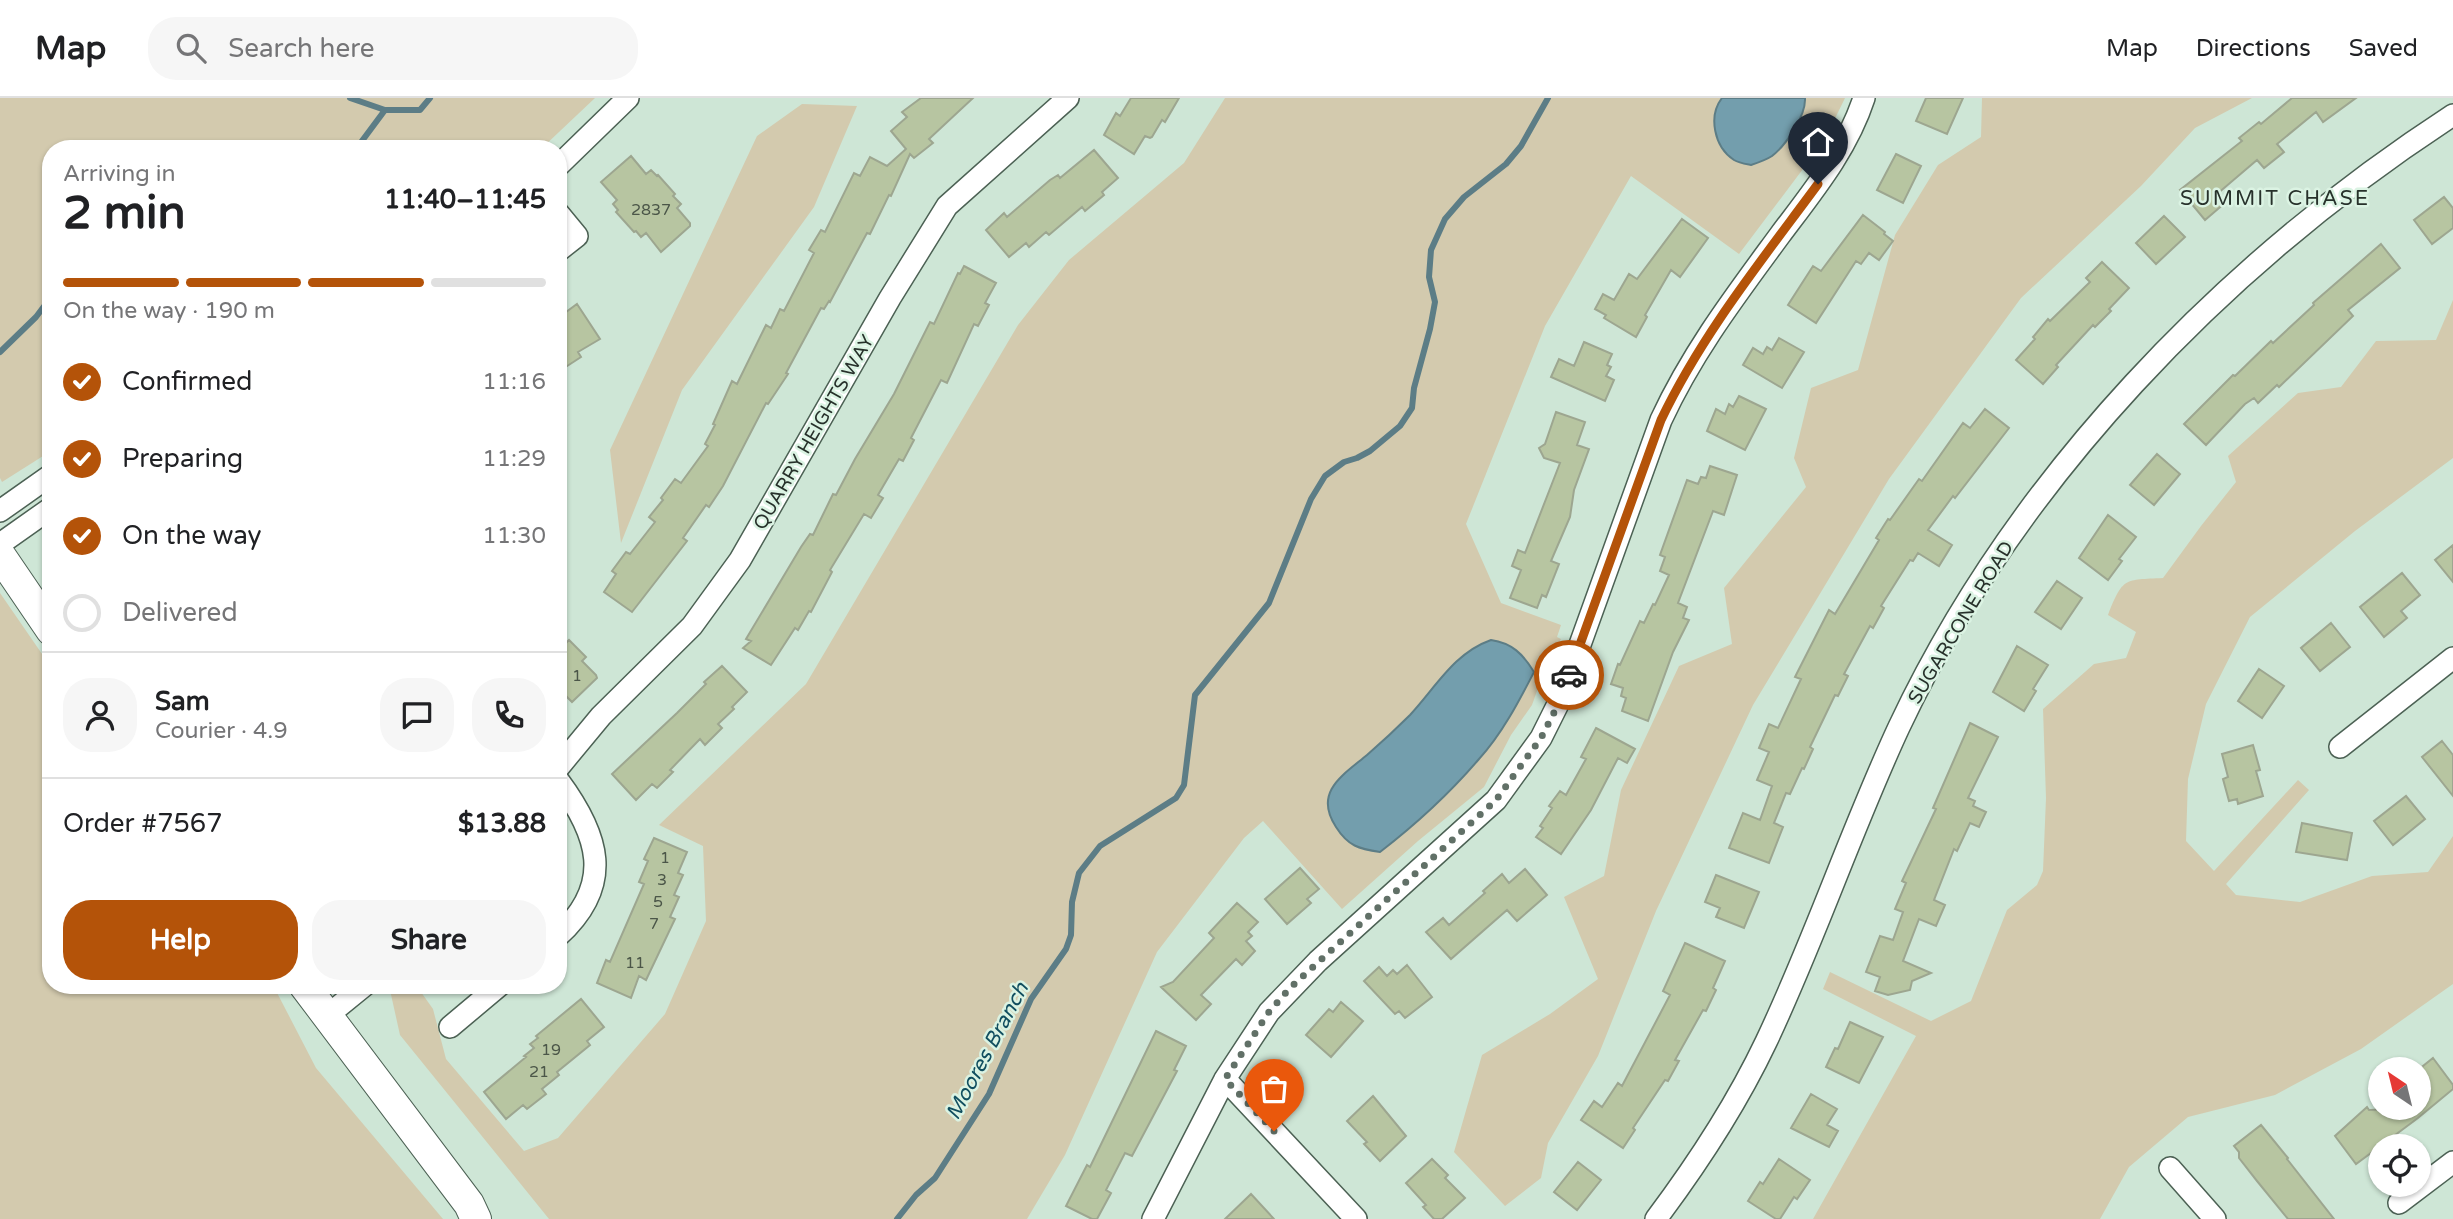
<!DOCTYPE html>
<html lang="en">
<head>
<meta charset="utf-8">
<style>
  body { margin:0; font-family:"Varela Round",sans-serif; background:#f6f6f6; color:#202124; height:100vh; display:flex; flex-direction:column; font-size:26px; white-space:nowrap }
  * { box-sizing:border-box; margin:0 }
  p { font-size:23px; color:#757577 }
  .icon { flex:none; width:38px; height:38px; fill:none; stroke:currentColor; stroke-width:2; stroke-linecap:round; stroke-linejoin:round }
  .map { position:relative; flex:1; overflow:hidden }
  .drawer { position:absolute; left:42px; top:42px; width:525px; height:854px; display:flex; flex-direction:column; background:#fff; border-radius:28px; box-shadow:0 2px 5px #0004 }
  .drawer>* { flex:none }
  .needle { width:46px; rotate:325deg }
  .buttons { position:absolute; left:2368px; top:959px; display:grid; gap:14px }
  .buttons a { display:grid; place-items:center; width:63px; height:63px; border-radius:50%; background:#fff; box-shadow:0 2px 5px #0004; font-size:35px }
  .pin { position:absolute; display:grid; place-items:center; width:60px; height:60px; color:#fff; margin:-72px -30px; border-radius:50% 50% 50% 0; rotate:-45deg; box-shadow:0 0 7px #0007 }
  .pin .icon { rotate:45deg }
  .courier { position:absolute; display:grid; place-items:center; width:70px; height:70px; margin:-35px; border:5px solid #b45309; border-radius:50%; background:#fff; color:#222; box-shadow:0 2px 9px #0007 }
  .head em { font-style:normal; font-weight:800 }
  .head div { display:flex; flex-direction:column-reverse }
  .head { display:flex; align-items:center; justify-content:space-between; height:119px; padding:0 21px }
  h1 { font-size:46px; font-weight:800; line-height:52px }
  .bar { display:grid; grid-template-columns:repeat(4,1fr); gap:10px 7px; align-content:center; height:84px; padding:0 21px }
  .bar i { height:9px; border-radius:5px; background:#e0e0e0 }
  .bar .current { background:#b45309 }
  .bar p { grid-column:span 4 }
  .line { display:flex; align-items:center; gap:18px; padding:0 21px; border-top:2px solid #e0e0e0 }
  .line div { flex:1 }
  .round { display:grid; place-items:center; flex:none; width:74px; height:74px; border-radius:28px; background:#f6f6f6 }
  ol { padding:0 21px; list-style:none }
  li { display:flex; align-items:center; gap:21px; height:77px }
  li p { margin-inline-start:auto }
  li .icon { padding:7px; border-radius:50%; background:#b45309; color:#fff; stroke-width:4 }
  li:last-child { color:#757577 }
  li i { width:38px; height:38px; border:4px solid #e0e0e0; border-radius:50% }
  .cta { display:flex; gap:14px; margin-top:auto; padding:14px 21px }
  .cta a { flex:1; height:80px; border-radius:28px; background:#b45309; color:#fff; font-size:28px; font-weight:800; line-height:80px; text-align:center }
  .cta a+a { background:#f6f6f6; color:#202124 }
  header { display:flex; align-items:center; gap:42px; box-sizing:border-box; height:98px; padding:0 35px; background:#fff; border-bottom:2px solid #e0e0e0 }
  header strong { font-size:33px }
  nav { display:flex; gap:38px; margin-inline-start:auto; font-size:24px }
  .search { width:490px; height:63px; background:#f6f6f6; display:flex; align-items:center; gap:18px; box-sizing:border-box; padding:0 24px; border-radius:28px; color:#757577; font-size:26px }
  .map>svg:first-child { display:block }
  .green { fill:#d3caae }
  .water { fill:#739ead; stroke:#5c7d86; stroke-width:2 }
  .lines { fill:none; stroke-linecap:round; stroke-linejoin:round }
  .stream { stroke:#5c7d86; stroke-width:6 }
  .building { fill:#b7c5a1; stroke:#9da690; stroke-width:2 }
  .minor-casing { stroke:#4c6154; stroke-width:24 }
  .secondary-casing { stroke:#4c6154; stroke-width:32 }
  .minor { stroke:#fff; stroke-width:21 }
  .secondary { stroke:#fff; stroke-width:30 }
  .done { stroke:#617067; stroke-width:7; stroke-dasharray:0 12.6 }
  .route { stroke:#b45309; stroke-width:9 }
  .labels { text-anchor:middle; stroke-width:5; stroke-linejoin:round; paint-order:stroke }
  .number-label { font-size:16px; fill:#4b5648 }
  .street-label { font-size:19px; fill:#27312b; stroke:#dbf3e3 }
  .neighbourhood-label { font-size:21px; letter-spacing:2px; fill:#27312b; stroke:#dbf3e3 }
  .water-label { font-size:21px; font-style:italic; fill:#114e5f; stroke:#dbf3e3 }
</style>
</head>
<body>
<header>
<strong>Map</strong>
<div class="search"><svg class="icon" aria-label="search" viewBox="0 0 24 24"><circle cx="10" cy="10" r="6"/><path d="M15 15l6 6"/></svg>Search here</div>
<nav><a>Map</a><a>Directions</a><a>Saved</a></nav>
</header>
<div class="map">
<svg width="2453" height="1121" viewBox="0 0 2453 1121">
  <rect width="100%" height="100%" fill="#cee6d6"/>
  <!-- green -->
  <path class="green" d="M0,0H595L541,51H51V353L2,384L0,380Z
    M1225,0H1845L1824,43L1739,156L1631,78L1545,228L1466,426L1501,505L1561,527L1557,539L1561,541L1543,576L1532,607L1511,637L1484,689L1418,743L1342,811L1263,723L1244,740L1157,854L1065,1057L1027,1121H549L400,937L390,892L400,887H416L433,911L446,961L524,1053L558,1040L665,916L706,823L703,748L659,727L806,586L1018,227L1069,162L1184,65Z
    M1982,0H2252L2195,30L2141,88L2021,200L1889,381L1753,607L1656,813L1598,958L1548,1045L1541,1080L1505,1108L1454,1054L1482,957L1550,916L1598,881L1564,799L1604,778L1621,692L1679,568L1732,546L1724,490L1806,389L1794,360L1811,290L1858,272L1895,137L1938,67L1981,39Z
    M802,6L857,8L814,109L682,292L621,445L610,352L757,38Z
    M2453,202V360L2355,433L2250,519L2206,606L2188,681L2186,743L2214,773L2298,682L2309,692L2226,786L2236,797L2300,804L2372,778L2428,774L2453,738V886L2361,951L2275,997L2188,1019L2129,1069L2100,1121H1813L1916,938L1823,891L1830,874L1931,923L1971,903L2007,812L2037,787L2043,773L2046,700L2043,611L2094,566L2126,560L2136,534L2108,517C2123,479 2124,482 2163,480L2201,428L2236,384L2228,358L2298,295L2341,289L2376,243L2436,242Z
    M0,495L51,569V887H273L316,970L443,1121H0Z"/>
  <!-- water -->
  <path class="water" d="M1722,0H1805C1806,18 1786,47 1772,58C1766,62 1757,65 1751,67C1746,66 1739,65 1734,62C1714,49 1708,18 1722,0Z
    M1491,542C1512,545 1523,556 1534,574C1519,603 1502,636 1479,661C1450,695 1415,727 1380,754C1359,751 1348,748 1336,729C1313,694 1343,677 1367,657C1382,644 1396,631 1410,617C1436,589 1454,555 1491,542Z"/>
  <g class="lines">
    <!-- stream -->
    <path class="stream" d="M350,0L385,12
      M356,51L385,12H420L430,0
      M0,254L36,219L51,199
      M897,1121L916,1097L935,1080L989,996L1031,901L1066,851L1071,837L1072,804L1079,775L1100,748L1176,700L1184,687L1195,597L1269,505L1311,401L1325,378L1344,364L1357,360L1370,353L1400,328L1412,310L1414,290L1430,231L1435,204L1429,179L1431,152L1445,121L1464,99L1506,66L1521,48L1548,0"/>
  </g>
  <!-- building -->
  <path class="building" d="M921,0H973L929,41L933,45L914,60L910,56L891,98L889,97L870,136L867,135L830,204L829,203L824,211L821,210L786,275L788,276L768,306L766,305L723,388L709,409L706,407L683,440L687,443L632,514L604,494L616,476L612,473L626,454L630,456L655,424L649,419L663,402L661,400L675,381L681,385L708,348L705,346L715,327L713,326L732,283L737,286L766,227L771,230L780,211L784,213L814,155L809,152L821,132L825,134L854,75L860,78L870,59L887,68L906,51L891,33L907,19L902,14Z
    M1131,0H1179L1165,24L1162,22L1152,39L1150,40L1145,38L1134,56L1104,37L1116,15L1120,18Z
    M1926,0H1963L1947,36L1916,23Z
    M2292,0H2356L2323,24L2316,14L2277,46L2284,54L2264,70L2257,62L2217,96L2225,105L2205,122L2180,92L2242,43L2239,40L2259,24L2261,26Z
    M1094,52L1118,80L1102,94L1104,97L1085,113L1082,109L1049,137L1046,134L1029,149L1026,145L1009,159L986,132L1004,115L1007,119L1050,82L1058,77L1060,80Z
    M1896,56L1921,68L1903,105L1877,92Z
    M631,58L646,76L651,72L657,78L658,77L675,96L673,98L681,106L677,110L690,125V128L661,154L646,135L641,139L636,133L634,134L616,114L618,112L613,106L617,102L601,84Z
    M2444,99L2453,110V130L2432,146L2414,122Z
    M1863,117L1885,134L1884,136L1893,143L1879,162L1869,155L1861,166L1856,163L1816,225L1788,207L1813,168L1821,173Z
    M2164,118L2185,139L2156,166L2136,145Z
    M1682,121L1708,140L1680,179L1671,172L1645,217L1647,219L1636,239L1604,220L1606,217L1595,211L1603,196L1614,202L1629,176L1637,181Z
    M2381,146L2400,170L2348,212L2353,218L2279,289L2277,287L2258,305L2254,300L2245,306L2206,347L2184,326L2233,277L2235,278L2271,243L2273,245L2314,207L2313,205Z
    M2102,164L2129,190L2109,211L2111,213L2095,229L2093,227L2056,267L2058,269L2043,286L2016,262L2035,241L2033,239L2048,221L2050,223L2090,184L2086,180Z
    M964,168L996,185L985,205L989,207L978,228L974,226L947,285L941,282L911,340L914,342L903,363L899,361L878,397L883,400L871,420L864,416L830,472L832,474L811,514L809,513L798,532L795,530L771,567L743,550L751,543L746,541L801,449L810,436L813,437L833,396L836,397L855,361L894,296L930,224L934,226L958,175L960,176Z
    M577,206L600,241L578,254L581,259L558,274V220Z
    M1779,240L1804,254L1782,290L1743,267L1753,250L1763,256L1767,249L1772,252Z
    M1584,244L1612,256L1607,267L1611,269L1606,278L1614,282L1605,303L1551,279L1559,261L1574,268Z
    M1739,298L1766,311L1745,352L1707,333L1716,311L1725,316L1729,306L1733,309Z
    M1985,311L2009,330L1955,400L1953,398L1928,432L1952,447L1939,468L1918,455L1913,463L1910,462L1881,508L1884,510L1873,530L1870,528L1844,576L1848,578L1838,598L1835,597L1810,649L1813,651L1804,671L1802,670L1790,696L1786,695L1774,725L1783,729L1769,765L1729,750L1743,715L1760,722L1772,688L1757,682L1769,654L1759,650L1769,626L1778,630L1801,581L1795,579L1829,512L1835,516L1879,442L1876,440L1888,421L1890,422L1919,381L1922,383L1963,325L1970,330Z
    M1556,314L1585,324L1577,347L1589,351L1574,392L1570,419L1551,463L1559,466L1546,499L1542,497L1537,510L1510,500L1521,472L1512,468L1518,452L1525,455L1560,365L1544,360L1539,350L1545,346Z
    M2157,356L2180,376L2154,407L2130,387Z
    M1710,368L1737,377L1724,417L1713,413L1678,505L1687,509L1683,520L1689,522L1673,554L1648,623L1622,613L1626,600L1621,598L1623,590L1611,586L1618,566L1620,567L1640,523L1644,525L1653,506L1655,507L1669,477L1660,473L1665,459L1660,457L1687,382L1698,386L1701,379L1706,380Z
    M2108,417L2136,439L2119,461L2122,463L2108,482L2079,460Z
    M2453,447V484L2435,462Z
    M2402,475L2420,497L2401,513L2407,520L2384,539L2360,509Z
    M2057,483L2082,500L2061,531L2035,514Z
    M2331,525L2350,549L2320,573L2301,550Z
    M558,537L566,545L569,542L586,559L582,563L596,577L597,580L572,604L558,590Z
    M2017,548L2048,567L2033,591L2036,593L2024,613L1993,594Z
    M722,568L747,594L732,609L734,611L718,626L722,630L705,647L700,641L670,672L673,674L657,690L652,686L636,702L612,676L677,615L706,586L704,584Z
    M2259,571L2284,588L2262,620L2238,603Z
    M1970,625L1998,639L1968,700L1975,703L1973,708L1986,714L1979,729L1970,725L1957,753L1954,751L1934,802L1945,807L1936,828L1919,821L1903,863L1931,875L1912,883L1910,892L1888,897L1875,893L1880,879L1866,874L1880,838L1893,842L1903,814L1895,811L1906,785L1902,783L1936,711L1933,710Z
    M1596,630L1635,651L1627,665L1618,660L1591,712L1561,756L1536,739L1543,730L1540,728L1552,710L1549,708L1560,693L1566,697L1586,661L1581,659Z
    M2442,643L2453,657V698L2422,659Z
    M2253,647L2260,672L2256,673L2263,698L2238,706L2237,701L2229,703L2223,681L2228,679L2222,656Z
    M2406,698L2425,721L2393,747L2374,723Z
    M2302,725L2352,735L2347,762L2296,754Z
    M654,740L687,754L678,775L683,777L674,797L679,799L670,819L675,821L646,882L639,878L631,900L597,885L606,862L610,864L644,786L639,784L648,763L644,761Z
    M1300,770L1319,791L1307,801L1311,805L1287,826L1265,801Z
    M1525,771L1547,797L1517,823L1507,812L1451,861L1426,834L1443,820L1449,827L1485,795L1483,793L1502,776L1509,785Z
    M1716,777L1759,794L1744,830L1716,819L1720,810L1705,804Z
    M1237,805L1258,824L1248,834L1252,838L1246,843L1255,853L1242,867L1236,861L1201,897L1211,906L1196,922L1161,889L1173,884L1214,840L1209,835Z
    M1685,845L1725,863L1713,890L1716,892L1706,913L1703,912L1675,962L1679,963L1668,983L1665,982L1633,1030L1635,1032L1623,1050L1581,1022L1594,1003L1602,1009L1618,985L1622,988L1670,897L1663,893Z
    M1407,867L1432,899L1405,920L1399,913L1395,916L1364,883L1379,869L1387,878L1393,872L1397,876Z
    M581,901L604,929L587,943L590,947L557,974L559,977L542,991L546,996L527,1011L523,1007L506,1021L484,994L526,959L524,958L534,950L530,946L538,940L536,938Z
    M1341,904L1363,923L1331,959L1306,937L1329,911L1333,914Z
    M1850,924L1883,939L1859,985L1826,969L1835,950L1838,951Z
    M1156,933L1186,948L1174,972L1177,973L1132,1058L1125,1055L1106,1092L1111,1095L1097,1121H1092L1066,1108L1087,1067L1090,1069Z
    M2433,960L2453,987V991L2418,1020L2356,1066L2335,1038L2367,1009L2369,1012L2418,1010V972Z
    M1811,996L1837,1011L1827,1027L1838,1033L1829,1049L1791,1030Z
    M1373,998L1406,1038L1380,1063L1364,1046L1367,1044L1347,1023Z
    M2261,1027L2288,1060L2287,1061L2334,1121H2288L2257,1083L2239,1060V1054L2234,1048Z
    M1432,1061L1448,1077L1445,1080L1465,1100L1442,1121H1434L1423,1109L1426,1107L1406,1085Z
    M1779,1061L1810,1082L1797,1101L1794,1099L1780,1121H1776L1748,1103L1760,1084L1763,1086Z
    M1578,1064L1601,1082L1577,1112L1554,1094Z
    M1251,1096L1274,1121H1225Z"/>
  <g class="lines">
    <defs>
      <path id="minor" d="M558,68L628,0
        M558,115L577,138L558,153
        M0,413L51,377
        M0,446L51,410
        M2340,649L2453,560
        M558,670L601,618L692,528L740,462L890,200L947,108L1068,0
        M558,682C599,737 615,786 558,838
        M327,918L365,887
        M450,929L500,887
        M1225,981L1356,1121
        M2170,1070L2215,1121
        M2399,1105L2453,1064
        M1153,1121L1225,981L1269,914L1318,863L1496,702L1541,640L1560,602L1661,322C1693,253 1736,197 1780,137C1813,93 1847,52 1864,0
        M1656,1121C1698,1065 1736,1007 1766,944C1815,841 1851,732 1899,629C2016,380 2224,166 2453,17"/>
      <path id="secondary" d="M0,457L51,532
        M304,887L469,1106L476,1121"/>
    </defs>
    <!-- minor casing -->
    <use href="#minor" class="minor-casing"/>
    <!-- secondary casing -->
    <use href="#secondary" class="secondary-casing"/>
    <!-- minor -->
    <use href="#minor" class="minor"/>
    <!-- secondary -->
    <use href="#secondary" class="secondary"/>
  </g>
  <g class="lines">
    <!-- done -->
    <path class="done" d="M1274,1033L1225,981L1269,914L1290,890L1496,702L1541,640L1560,603L1569,577"/>
    <!-- route -->
    <path class="route" d="M1569,577L1661,322C1702,236 1762,162 1818,86"/>
  </g>
  <g class="labels">
    <!-- number labels -->
    <g class="number-label">
      <text x="651" y="117">2837</text>
      <text x="577" y="583">1</text>
      <text x="665" y="765">1</text>
      <text x="662" y="787">3</text>
      <text x="658" y="809">5</text>
      <text x="654" y="831">7</text>
      <text x="635" y="870">11</text>
      <text x="551" y="957">19</text>
      <text x="539" y="979">21</text>
    </g>
    <!-- street labels -->
    <g class="street-label">
      <text transform="translate(813 334) rotate(-60)" y="7">QUARRY HEIGHTS WAY</text>
      <text transform="translate(1960 524) rotate(-59)" y="7">SUGARCONE ROAD</text>
    </g>
    <!-- neighbourhood labels -->
    <g class="neighbourhood-label">
      <text x="2275" y="107">SUMMIT CHASE</text>
    </g>
    <!-- water labels -->
    <g class="water-label">
      <text transform="translate(987 953) rotate(-62)" y="7">Moores Branch</text>
    </g>
  </g>
</svg>
<div class="buttons">
<a><svg class="needle" viewBox="-14 -14 28 28"><path d="M0-13l5 13h-10z" fill="#e53935"/><path d="M0 13l5-13h-10z" fill="#757577"/></svg></a>
<a><svg class="icon" aria-label="locate" viewBox="0 0 24 24"><circle cx="12" cy="12" r="6"/><path d="M12 2v4M12 18v4M2 12h4M18 12h4"/></svg></a>
</div>
<div class="pin" style="left:1274px;top:1033px;background:#ea580c"><svg class="icon" aria-label="bag" viewBox="0 0 24 24"><path d="M5 8h14l-1 12H6zM9 8a3 3 0 0 1 6 0"/></svg></div>
<div class="pin" style="left:1818px;top:86px;background:#1f2937"><svg class="icon" aria-label="home" viewBox="0 0 24 24"><path d="M3 11l9-7 9 7M6 9v11h12V9"/></svg></div>
<div class="courier" style="left:1569px;top:577px"><svg class="icon" aria-label="car" viewBox="0 0 24 24"><path d="M5 17H2v-5l4-1 3-4h7l3 4 3 1v5h-3M9 17h6M6 11h13"/><circle cx="7" cy="17" r="2"/><circle cx="17" cy="17" r="2"/></svg></div>
<section class="drawer">
<div class="head"><div><h1>2 min</h1><p>Arriving in</p></div><em>11:40–11:45</em></div>
<div class="bar"><i class="current"></i><i class="current"></i><i class="current"></i><i></i><p>On the way · 190 m</p></div>
<ol>
<li><svg class="icon" aria-label="check" viewBox="0 0 24 24"><path d="M5 12l5 5 9-10"/></svg>Confirmed<p>11:16</p></li>
<li><svg class="icon" aria-label="check" viewBox="0 0 24 24"><path d="M5 12l5 5 9-10"/></svg>Preparing<p>11:29</p></li>
<li><svg class="icon" aria-label="check" viewBox="0 0 24 24"><path d="M5 12l5 5 9-10"/></svg>On the way<p>11:30</p></li>
<li><i></i>Delivered</li>
</ol>
<div class="line" style="height:126px"><a class="round"><svg class="icon" aria-label="person" viewBox="0 0 24 24"><circle cx="12" cy="8" r="4"/><path d="M4 21q1-7 8-7t8 7"/></svg></a><div><b>Sam</b><p>Courier · 4.9</p></div><a class="round"><svg class="icon" aria-label="chat" viewBox="0 0 24 24"><path d="M4 5h16v11H9l-5 4z"/></svg></a><a class="round"><svg class="icon" aria-label="phone" viewBox="0 0 24 24"><path d="M5 4h4l2 5-3 2q2 4 5 5l2-3 5 2v4C11 20 4 13 5 4z"/></svg></a></div>
<div class="line" style="height:91px"><div>Order #7567</div><b>$13.88</b></div>
<div class="cta"><a>Help</a><a>Share</a></div>
</section>
</div>
</body>
</html>
